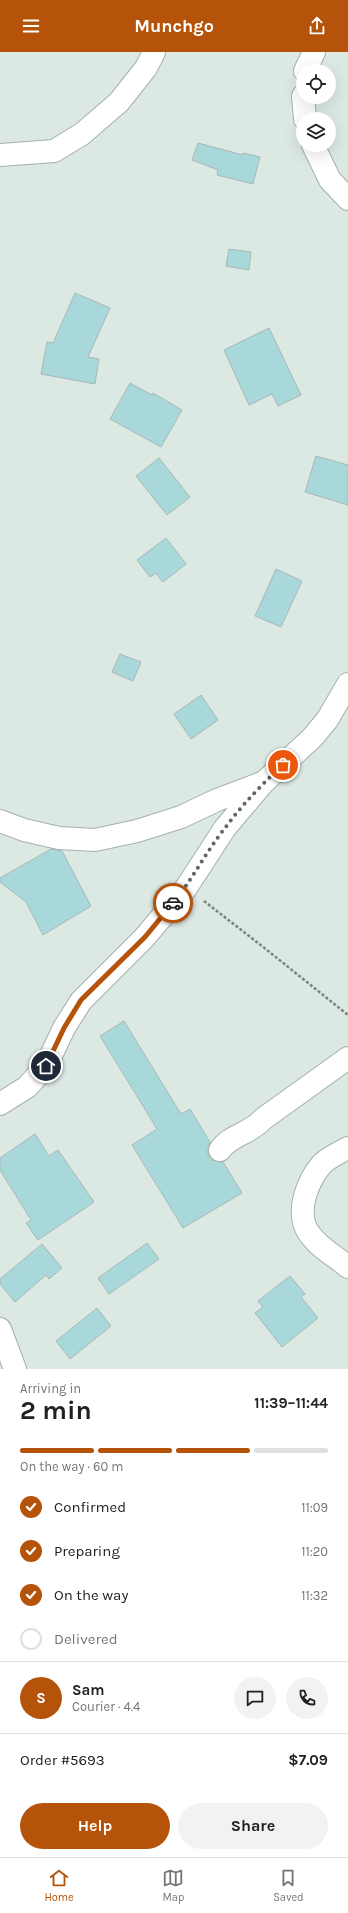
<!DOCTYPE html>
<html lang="en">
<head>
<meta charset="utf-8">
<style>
  body { margin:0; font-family:Karla,sans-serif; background:#f2f2f2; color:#202124; height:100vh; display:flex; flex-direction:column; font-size:15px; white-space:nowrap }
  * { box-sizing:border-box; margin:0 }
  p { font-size:13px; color:#757577 }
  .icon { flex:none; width:22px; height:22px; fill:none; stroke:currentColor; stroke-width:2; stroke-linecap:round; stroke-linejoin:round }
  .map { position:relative; height:1317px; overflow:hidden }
  .drawer { display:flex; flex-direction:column; background:#fff; flex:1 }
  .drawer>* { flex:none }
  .buttons { position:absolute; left:296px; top:12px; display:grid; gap:8px }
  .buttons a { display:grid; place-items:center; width:40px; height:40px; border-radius:50%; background:#fff; box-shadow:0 4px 16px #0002; font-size:20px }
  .pin { position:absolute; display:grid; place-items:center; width:34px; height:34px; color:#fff; margin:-17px; border:2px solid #fff; border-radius:50%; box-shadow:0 1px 4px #0007 }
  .courier { position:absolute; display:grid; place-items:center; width:40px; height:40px; margin:-20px; border:3px solid #b45309; border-radius:50%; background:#fff; color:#222; box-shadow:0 1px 5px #0007 }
  .overview em { font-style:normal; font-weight:700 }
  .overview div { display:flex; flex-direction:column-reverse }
  .overview { display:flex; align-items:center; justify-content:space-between; height:68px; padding:0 20px }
  h1 { font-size:26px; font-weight:700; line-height:30px }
  .bar { display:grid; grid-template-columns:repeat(4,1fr); gap:6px 4px; align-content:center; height:48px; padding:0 20px }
  .bar i { height:5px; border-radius:3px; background:#e0e0e0 }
  .bar .on { background:#b45309 }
  .bar p { grid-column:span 4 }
  .line { display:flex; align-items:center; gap:10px; padding:0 20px; border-top:1px solid #e0e0e0 }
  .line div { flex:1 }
  .round { display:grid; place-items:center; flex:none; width:42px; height:42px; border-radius:21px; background:#f2f2f2 }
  ol { padding:0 20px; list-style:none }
  li { display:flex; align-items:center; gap:12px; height:44px }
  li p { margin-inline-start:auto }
  li .icon { padding:4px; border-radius:50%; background:#b45309; color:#fff; stroke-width:4 }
  li:last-child { color:#757577 }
  li i { width:22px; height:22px; border:2px solid #e0e0e0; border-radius:50% }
  .primary-button { display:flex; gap:8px; margin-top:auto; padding:8px 20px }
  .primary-button a { flex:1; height:46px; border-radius:24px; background:#b45309; color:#fff; font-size:16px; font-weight:700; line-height:46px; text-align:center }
  .primary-button a+a { background:#f2f2f2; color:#202124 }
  header { display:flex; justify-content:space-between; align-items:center; height:52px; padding:0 20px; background:#b45309; color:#fff; font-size:18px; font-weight:700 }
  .dock { display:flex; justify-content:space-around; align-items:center; height:56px; border-top:1px solid #e0e0e0; background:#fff; font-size:11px; color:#757577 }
  .dock a { display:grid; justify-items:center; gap:2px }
  .dock .on { color:#b45309 }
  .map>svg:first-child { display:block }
  .building { fill:#a8d8da; stroke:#a9b7b8 }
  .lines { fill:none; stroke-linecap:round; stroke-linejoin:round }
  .street-casing { stroke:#a4b0ab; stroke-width:24 }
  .path { stroke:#7a837f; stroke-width:2.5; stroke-dasharray:3 2; stroke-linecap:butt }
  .street { stroke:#fff; stroke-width:22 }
  .done { stroke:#5f6663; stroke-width:4; stroke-dasharray:0 7.2 }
  .route { stroke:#b45309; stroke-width:5 }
</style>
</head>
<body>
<header><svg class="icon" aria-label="menu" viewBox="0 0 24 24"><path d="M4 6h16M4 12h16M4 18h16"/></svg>Munchgo<svg class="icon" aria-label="share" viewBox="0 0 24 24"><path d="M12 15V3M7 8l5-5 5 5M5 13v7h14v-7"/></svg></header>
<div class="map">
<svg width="348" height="1317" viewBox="0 0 348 1317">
  <rect width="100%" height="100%" fill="#dce9e3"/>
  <!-- building -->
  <path class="building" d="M198,91L243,103V101L260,105L253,132L217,123L218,118L192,108Z
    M229,197L251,200L249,218L226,214Z
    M75,241L110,256L88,305L99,307L95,332L41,322L47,290L53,291Z
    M269,276L301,343L278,354L272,342L249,353L224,298Z
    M130,331L152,343L153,341L182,358L161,395L110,367Z
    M316,404L348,413V453L305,440Z
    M159,406L190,445L167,463L136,424Z
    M166,486L186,512L163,530L156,521L150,525L137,508Z
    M276,517L302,529L281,575L255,564Z
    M120,602L141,610L133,629L112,620Z
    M201,643L218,668L191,687L174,662Z
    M51,797L62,799L91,854L43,883L26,850L0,830V826Z
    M124,969L181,1062L190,1057L210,1090L208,1096V1103L212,1108L223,1110L242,1141L183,1176L132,1093L157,1077L100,984Z
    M35,1082L49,1104L58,1098L94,1150L38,1188L26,1171L31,1168L0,1118V1106Z
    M147,1191L159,1207L109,1242L98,1226Z
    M42,1192L62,1216L49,1227L46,1223L15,1250L0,1232V1227Z
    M290,1224L305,1242L301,1245L318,1266L282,1295L255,1261L263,1255L258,1249Z
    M97,1256L111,1274L70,1307L56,1289Z"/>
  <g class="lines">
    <defs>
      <path id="street" d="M305,19L314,0
        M303,44L305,67
        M313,93L330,128L348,147
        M0,103L54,99L82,82L119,50L146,16L154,0
        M0,769L24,778L59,786L95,788L137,779L181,765L217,748L262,731
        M0,1052L27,1035L46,1014L64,976L81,949L145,885L186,836L225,776L263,731L312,686L327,668L348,632
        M348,1096C340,1100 328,1106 322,1112C308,1128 296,1158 307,1178C315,1193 335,1204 348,1215
        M220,1098C230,1083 250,1082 263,1067L348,1006
        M0,1277L15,1317"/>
    </defs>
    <!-- street casing -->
    <use href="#street" class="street-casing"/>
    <!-- path -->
    <path class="path" d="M204,849L267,898L348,963"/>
    <!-- street -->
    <use href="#street" class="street"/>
  </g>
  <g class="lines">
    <!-- done -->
    <path class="done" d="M173,851C192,828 206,800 225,776C242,753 262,732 283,713"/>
    <!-- route -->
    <path class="route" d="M46,1014L64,976L81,948L145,885L173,851"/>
  </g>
</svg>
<div class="buttons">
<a><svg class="icon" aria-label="locate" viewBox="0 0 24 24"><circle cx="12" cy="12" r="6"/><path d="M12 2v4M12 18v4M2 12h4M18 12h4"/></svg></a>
<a><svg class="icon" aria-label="layers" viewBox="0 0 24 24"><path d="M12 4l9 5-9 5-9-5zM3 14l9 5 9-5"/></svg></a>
</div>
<div class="pin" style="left:283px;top:713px;background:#ea580c"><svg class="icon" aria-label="bag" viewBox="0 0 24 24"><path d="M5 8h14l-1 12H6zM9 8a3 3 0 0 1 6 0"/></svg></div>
<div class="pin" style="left:46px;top:1014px;background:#1f2937"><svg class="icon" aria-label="home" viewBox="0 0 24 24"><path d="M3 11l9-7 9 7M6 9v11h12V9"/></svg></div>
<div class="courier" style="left:173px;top:851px"><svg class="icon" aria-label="car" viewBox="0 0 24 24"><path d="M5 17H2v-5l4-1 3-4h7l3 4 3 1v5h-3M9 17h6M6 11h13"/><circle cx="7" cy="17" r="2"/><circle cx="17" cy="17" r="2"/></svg></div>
</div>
<section class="drawer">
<div class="overview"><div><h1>2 min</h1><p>Arriving in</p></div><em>11:39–11:44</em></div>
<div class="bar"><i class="on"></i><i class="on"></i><i class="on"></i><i></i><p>On the way · 60 m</p></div>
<ol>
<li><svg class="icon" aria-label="check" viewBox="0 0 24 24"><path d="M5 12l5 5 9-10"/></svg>Confirmed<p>11:09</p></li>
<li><svg class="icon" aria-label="check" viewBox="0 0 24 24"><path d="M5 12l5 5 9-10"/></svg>Preparing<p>11:20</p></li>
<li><svg class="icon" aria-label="check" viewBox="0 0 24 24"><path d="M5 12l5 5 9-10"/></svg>On the way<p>11:32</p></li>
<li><i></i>Delivered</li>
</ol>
<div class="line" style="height:72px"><b class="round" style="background:#b45309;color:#fff">S</b><div><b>Sam</b><p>Courier · 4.4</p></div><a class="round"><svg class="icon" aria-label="chat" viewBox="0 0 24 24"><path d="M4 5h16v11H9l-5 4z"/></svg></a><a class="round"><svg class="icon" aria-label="phone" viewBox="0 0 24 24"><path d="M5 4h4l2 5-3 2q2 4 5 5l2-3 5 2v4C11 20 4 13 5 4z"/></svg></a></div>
<div class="line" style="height:52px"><div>Order #5693</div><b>$7.09</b></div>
<div class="primary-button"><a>Help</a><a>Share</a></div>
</section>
<nav class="dock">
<a class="on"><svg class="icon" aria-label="home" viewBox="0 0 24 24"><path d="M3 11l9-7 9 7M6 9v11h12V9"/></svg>Home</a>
<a><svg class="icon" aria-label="map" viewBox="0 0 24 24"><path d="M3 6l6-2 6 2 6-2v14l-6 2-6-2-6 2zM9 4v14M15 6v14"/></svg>Map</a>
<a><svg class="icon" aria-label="saved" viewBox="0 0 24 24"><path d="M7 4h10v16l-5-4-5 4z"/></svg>Saved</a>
</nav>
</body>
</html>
